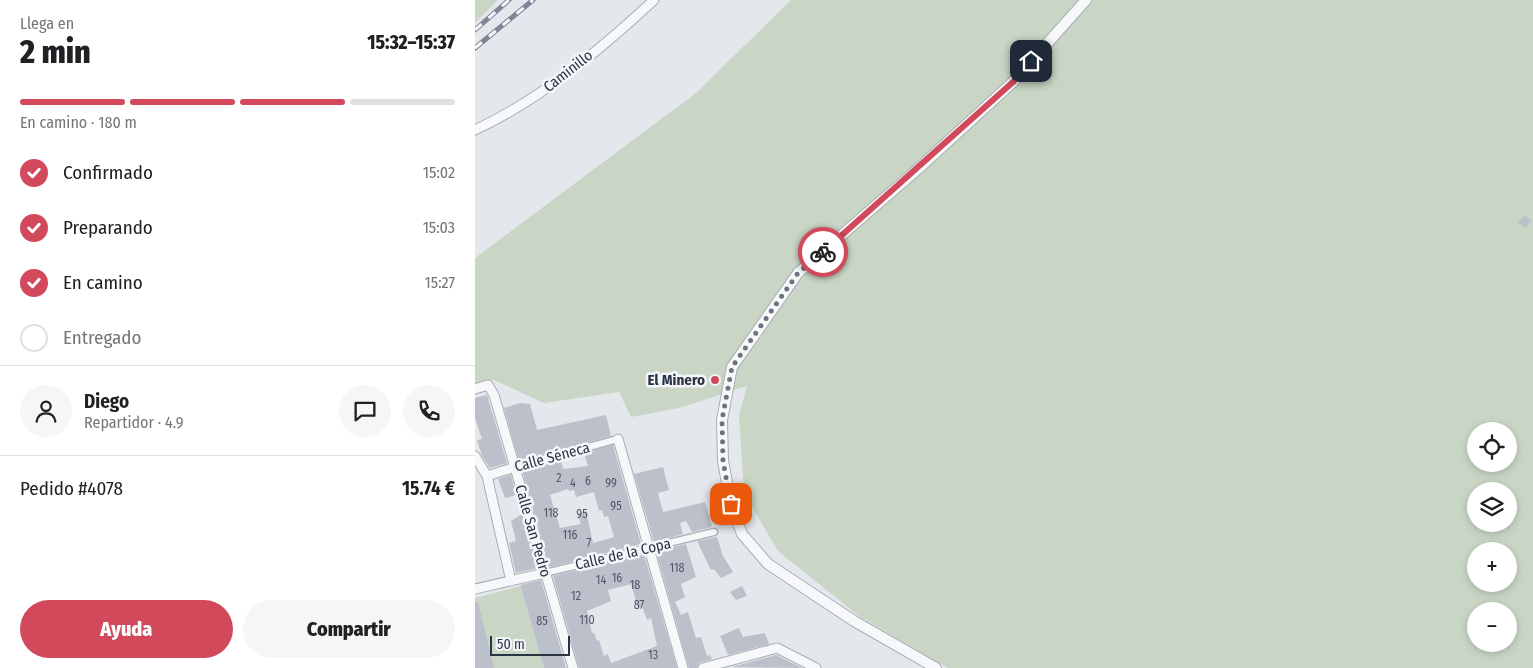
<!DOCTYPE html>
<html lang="es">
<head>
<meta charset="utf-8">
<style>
  body { margin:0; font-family:"Fira Sans Condensed",sans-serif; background:#f6f6f6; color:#202124; height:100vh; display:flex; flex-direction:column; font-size:19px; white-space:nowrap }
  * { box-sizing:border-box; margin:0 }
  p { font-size:16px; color:#757577 }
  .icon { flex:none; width:28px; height:28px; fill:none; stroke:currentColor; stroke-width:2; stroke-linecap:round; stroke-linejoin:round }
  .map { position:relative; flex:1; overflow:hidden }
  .side { display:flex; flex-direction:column; background:#fff; width:475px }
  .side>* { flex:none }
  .fabs { position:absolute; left:992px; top:422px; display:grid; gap:10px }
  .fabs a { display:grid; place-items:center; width:50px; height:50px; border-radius:50%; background:#fff; box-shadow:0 2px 8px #0003; font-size:25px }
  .scale { position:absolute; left:15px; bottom:12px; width:80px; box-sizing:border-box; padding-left:5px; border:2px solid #2b3445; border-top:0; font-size:14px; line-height:18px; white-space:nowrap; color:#2b3445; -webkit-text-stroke:4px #f4f6f9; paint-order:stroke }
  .pin { position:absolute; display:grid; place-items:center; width:42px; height:42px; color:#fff; margin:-21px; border-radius:10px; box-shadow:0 2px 8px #0006 }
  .courier { position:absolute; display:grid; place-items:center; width:50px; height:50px; margin:-25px; border:4px solid #d1495b; border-radius:50%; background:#fff; color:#222; box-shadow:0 1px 6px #0007 }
  .head em { font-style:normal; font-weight:800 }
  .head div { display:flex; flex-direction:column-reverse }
  .head { display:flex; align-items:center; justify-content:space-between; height:85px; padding:0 20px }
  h1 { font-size:32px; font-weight:800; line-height:38px }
  .bar { display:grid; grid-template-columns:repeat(4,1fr); gap:8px 5px; align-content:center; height:60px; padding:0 20px }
  .bar i { height:6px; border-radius:4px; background:#e0e0e0 }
  .bar .current { background:#d1495b }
  .bar p { grid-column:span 4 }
  .line { display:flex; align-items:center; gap:12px; padding:0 20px; border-top:1px solid #e0e0e0 }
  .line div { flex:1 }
  .round { display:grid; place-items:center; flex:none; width:52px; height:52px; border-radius:26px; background:#f6f6f6 }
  ol { padding:0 20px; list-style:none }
  li { display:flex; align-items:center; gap:15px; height:55px }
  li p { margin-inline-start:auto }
  li .icon { padding:5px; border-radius:50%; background:#d1495b; color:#fff; stroke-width:4 }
  li:last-child { color:#757577 }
  li i { width:28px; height:28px; border:2px solid #e0e0e0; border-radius:50% }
  .primary-button { display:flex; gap:10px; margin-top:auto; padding:10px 20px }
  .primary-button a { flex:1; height:58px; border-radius:30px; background:#d1495b; color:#fff; font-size:20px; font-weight:800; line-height:58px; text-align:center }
  .primary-button a+a { background:#f6f6f6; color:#202124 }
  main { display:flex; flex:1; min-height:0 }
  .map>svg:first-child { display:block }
  .green { fill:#c9d6c5; fill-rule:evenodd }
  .building { fill:#bbc0ca; fill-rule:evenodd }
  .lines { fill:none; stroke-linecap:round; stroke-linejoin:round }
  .pedestrian-casing { stroke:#a9aeb7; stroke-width:9 }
  .minor-casing { stroke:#a9aeb7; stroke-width:11 }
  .tertiary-casing { stroke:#a9aeb7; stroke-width:12 }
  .pedestrian { stroke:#f7f8fa; stroke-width:6 }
  .minor { stroke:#f7f8fa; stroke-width:9 }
  .tertiary { stroke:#f7f8fa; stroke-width:10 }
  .rail-casing { stroke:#7d8696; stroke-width:5 }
  .rail { stroke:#f4f6f9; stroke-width:3; stroke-dasharray:9; stroke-linecap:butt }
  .done { stroke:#6c737f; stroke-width:5; stroke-dasharray:0 9 }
  .route { stroke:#d1495b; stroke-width:6 }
  .poi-dot { fill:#d1495b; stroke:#f4f6f9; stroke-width:2 }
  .labels { text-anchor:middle; stroke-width:5; stroke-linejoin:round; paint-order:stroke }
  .number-label { font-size:12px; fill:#4f5766 }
  .street-label { font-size:15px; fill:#2b3445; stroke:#f4f6f9 }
  .poi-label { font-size:15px; font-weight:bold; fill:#2b3445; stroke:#f4f6f9; text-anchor:end }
</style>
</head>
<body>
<main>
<section class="side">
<div class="head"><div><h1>2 min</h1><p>Llega en</p></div><em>15:32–15:37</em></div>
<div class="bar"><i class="current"></i><i class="current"></i><i class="current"></i><i></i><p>En camino · 180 m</p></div>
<ol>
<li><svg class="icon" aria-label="check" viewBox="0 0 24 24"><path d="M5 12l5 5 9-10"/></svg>Confirmado<p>15:02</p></li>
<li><svg class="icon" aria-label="check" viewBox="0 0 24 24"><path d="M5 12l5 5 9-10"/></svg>Preparando<p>15:03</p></li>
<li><svg class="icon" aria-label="check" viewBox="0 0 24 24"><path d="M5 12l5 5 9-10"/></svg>En camino<p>15:27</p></li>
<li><i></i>Entregado</li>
</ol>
<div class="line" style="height:90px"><a class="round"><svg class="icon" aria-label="person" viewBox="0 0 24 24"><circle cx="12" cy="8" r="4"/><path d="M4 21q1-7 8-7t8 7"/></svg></a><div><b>Diego</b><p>Repartidor · 4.9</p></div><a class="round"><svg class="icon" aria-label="chat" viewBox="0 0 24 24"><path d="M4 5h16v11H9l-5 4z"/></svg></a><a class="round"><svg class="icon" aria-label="phone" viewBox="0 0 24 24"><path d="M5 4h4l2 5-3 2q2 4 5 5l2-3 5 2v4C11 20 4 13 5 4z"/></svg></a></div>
<div class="line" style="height:65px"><div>Pedido #4078</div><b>15.74 €</b></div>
<div class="primary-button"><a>Ayuda</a><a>Compartir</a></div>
</section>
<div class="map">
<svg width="1058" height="668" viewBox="0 0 1058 668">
  <rect width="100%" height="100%" fill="#e4e7ec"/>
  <!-- green -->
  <path class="green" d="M0,0H23L0,23Z
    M316,0H1058V668H473L384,616L303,551L269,493L264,415L272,386L204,408L156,417L144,392L69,403L19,380L0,385V258L221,93ZM1001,431H1034V464H1001ZM1001,491H1034V524H1001ZM1001,551H1034V584H1001ZM1001,611H1034V644H1001Z
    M45,586L69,668H0V598Z"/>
  <!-- building -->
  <path class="building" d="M1049,215L1056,220L1051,228L1043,223Z
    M12,395L32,463L15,468L7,456L2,440L7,439L0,418V398Z
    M45,403L55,404L62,430L131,415L136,436L44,461L29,408Z
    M138,445L166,544L75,567L47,470L86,460L88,469L113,466L109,453ZM93,489L94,491L99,490L101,497L119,492L124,511L127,510L129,517L133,516L139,537L118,543L111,511L102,514L106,524L85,528L75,495Z
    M188,467L194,490L183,493L188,512L230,502L237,527L217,532L211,521L205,523L208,534L179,542L159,474Z
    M36,475L41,495L30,498L23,479Z
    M47,514L63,568L41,573L34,543L41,541L36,521Z
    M242,537L248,556L258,572L246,578L239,569L236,570L222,541Z
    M211,544L221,577L206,584L210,597L200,602L206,615L213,612L221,638L226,637L232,656L235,655L237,659L224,663L222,668H214L181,551Z
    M169,554L202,668H104L78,576ZM156,584L163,608L167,606L172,620L176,618L182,646L136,663L133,654L129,656L124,640L122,641L119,633H117L112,611L136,601L133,590Z
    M66,580L91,668H69L45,585Z
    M267,586L272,596L261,600L255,592Z
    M3,602L19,668H0V603Z
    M264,628L268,637L290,633L294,644L253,655L245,636Z
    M301,655L327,668L257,667Z"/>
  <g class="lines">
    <defs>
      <path id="pedestrian" d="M40,467L143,439
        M70,573L239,532"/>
      <path id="minor" d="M0,130C66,99 125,50 179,0
        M0,389L13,385L19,395L98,668
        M143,439L208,668
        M0,456L12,476L36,581
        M12,476L40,467
        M0,589L70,573
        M228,668L302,648L341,668"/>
      <path id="tertiary" d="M461,668L379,621L293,564L267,534L256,504L248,461L247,420L257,367L323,273L444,168L538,82L611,0"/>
    </defs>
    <!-- pedestrian casing -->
    <use href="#pedestrian" class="pedestrian-casing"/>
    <!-- minor casing -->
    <use href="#minor" class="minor-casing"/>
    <!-- tertiary casing -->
    <use href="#tertiary" class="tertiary-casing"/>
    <!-- pedestrian -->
    <use href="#pedestrian" class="pedestrian"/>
    <!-- minor -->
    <use href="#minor" class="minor"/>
    <!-- tertiary -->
    <use href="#tertiary" class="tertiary"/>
    <defs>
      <path id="rail" d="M0,30L34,0
        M0,48L58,0"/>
    </defs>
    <!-- rail casing -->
    <use href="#rail" class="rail-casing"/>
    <!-- rail -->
    <use href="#rail" class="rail"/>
  </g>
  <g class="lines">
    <!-- done -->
    <path class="done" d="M256,504L248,461L247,420L257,367L323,273L348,252"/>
    <!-- route -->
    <path class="route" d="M348,252L538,82L556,61"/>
  </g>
  <!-- markers -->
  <circle class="poi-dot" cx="240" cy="380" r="5"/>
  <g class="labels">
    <!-- number labels -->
    <g class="number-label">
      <text x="84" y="482">2</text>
      <text x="113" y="485">6</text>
      <text x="98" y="487">4</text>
      <text x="136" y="487">99</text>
      <text x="141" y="510">95</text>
      <text x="76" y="517">118</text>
      <text x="107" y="518">95</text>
      <text x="95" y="539">116</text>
      <text x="114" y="547">7</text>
      <text x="202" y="572">118</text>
      <text x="142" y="582">16</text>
      <text x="126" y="584">14</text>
      <text x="160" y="589">18</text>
      <text x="101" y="600">12</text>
      <text x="164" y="609">87</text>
      <text x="112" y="624">110</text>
      <text x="67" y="625">85</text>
      <text x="178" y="659">13</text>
    </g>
    <!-- street labels -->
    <g class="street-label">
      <text transform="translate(93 71) rotate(-38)" y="5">Caminillo</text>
      <text transform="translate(77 457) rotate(-15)" y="5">Calle Séneca</text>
      <text transform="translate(58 531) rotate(74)" y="5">Calle San Pedro</text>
      <text transform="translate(148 554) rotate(-13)" y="5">Calle de la Copa</text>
    </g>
    <!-- poi labels -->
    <g class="poi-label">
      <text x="230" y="385">El Minero</text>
    </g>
  </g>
</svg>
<div class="fabs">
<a><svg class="icon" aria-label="locate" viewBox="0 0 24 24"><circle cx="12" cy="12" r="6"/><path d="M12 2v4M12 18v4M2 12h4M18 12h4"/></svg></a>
<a><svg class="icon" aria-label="layers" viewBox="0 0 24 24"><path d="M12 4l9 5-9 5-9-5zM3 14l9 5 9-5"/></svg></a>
<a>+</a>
<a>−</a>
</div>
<div class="scale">50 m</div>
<div class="pin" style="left:256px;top:504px;background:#ea580c"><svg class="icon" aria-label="bag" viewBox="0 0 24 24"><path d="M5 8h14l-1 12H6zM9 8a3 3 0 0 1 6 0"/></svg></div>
<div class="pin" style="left:556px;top:61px;background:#1f2937"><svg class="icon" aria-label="home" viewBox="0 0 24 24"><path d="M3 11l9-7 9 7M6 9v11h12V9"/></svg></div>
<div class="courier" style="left:348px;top:252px"><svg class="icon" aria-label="bike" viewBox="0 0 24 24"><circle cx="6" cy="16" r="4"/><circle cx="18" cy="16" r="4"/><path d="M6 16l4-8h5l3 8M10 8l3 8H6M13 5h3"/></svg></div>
</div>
</main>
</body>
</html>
